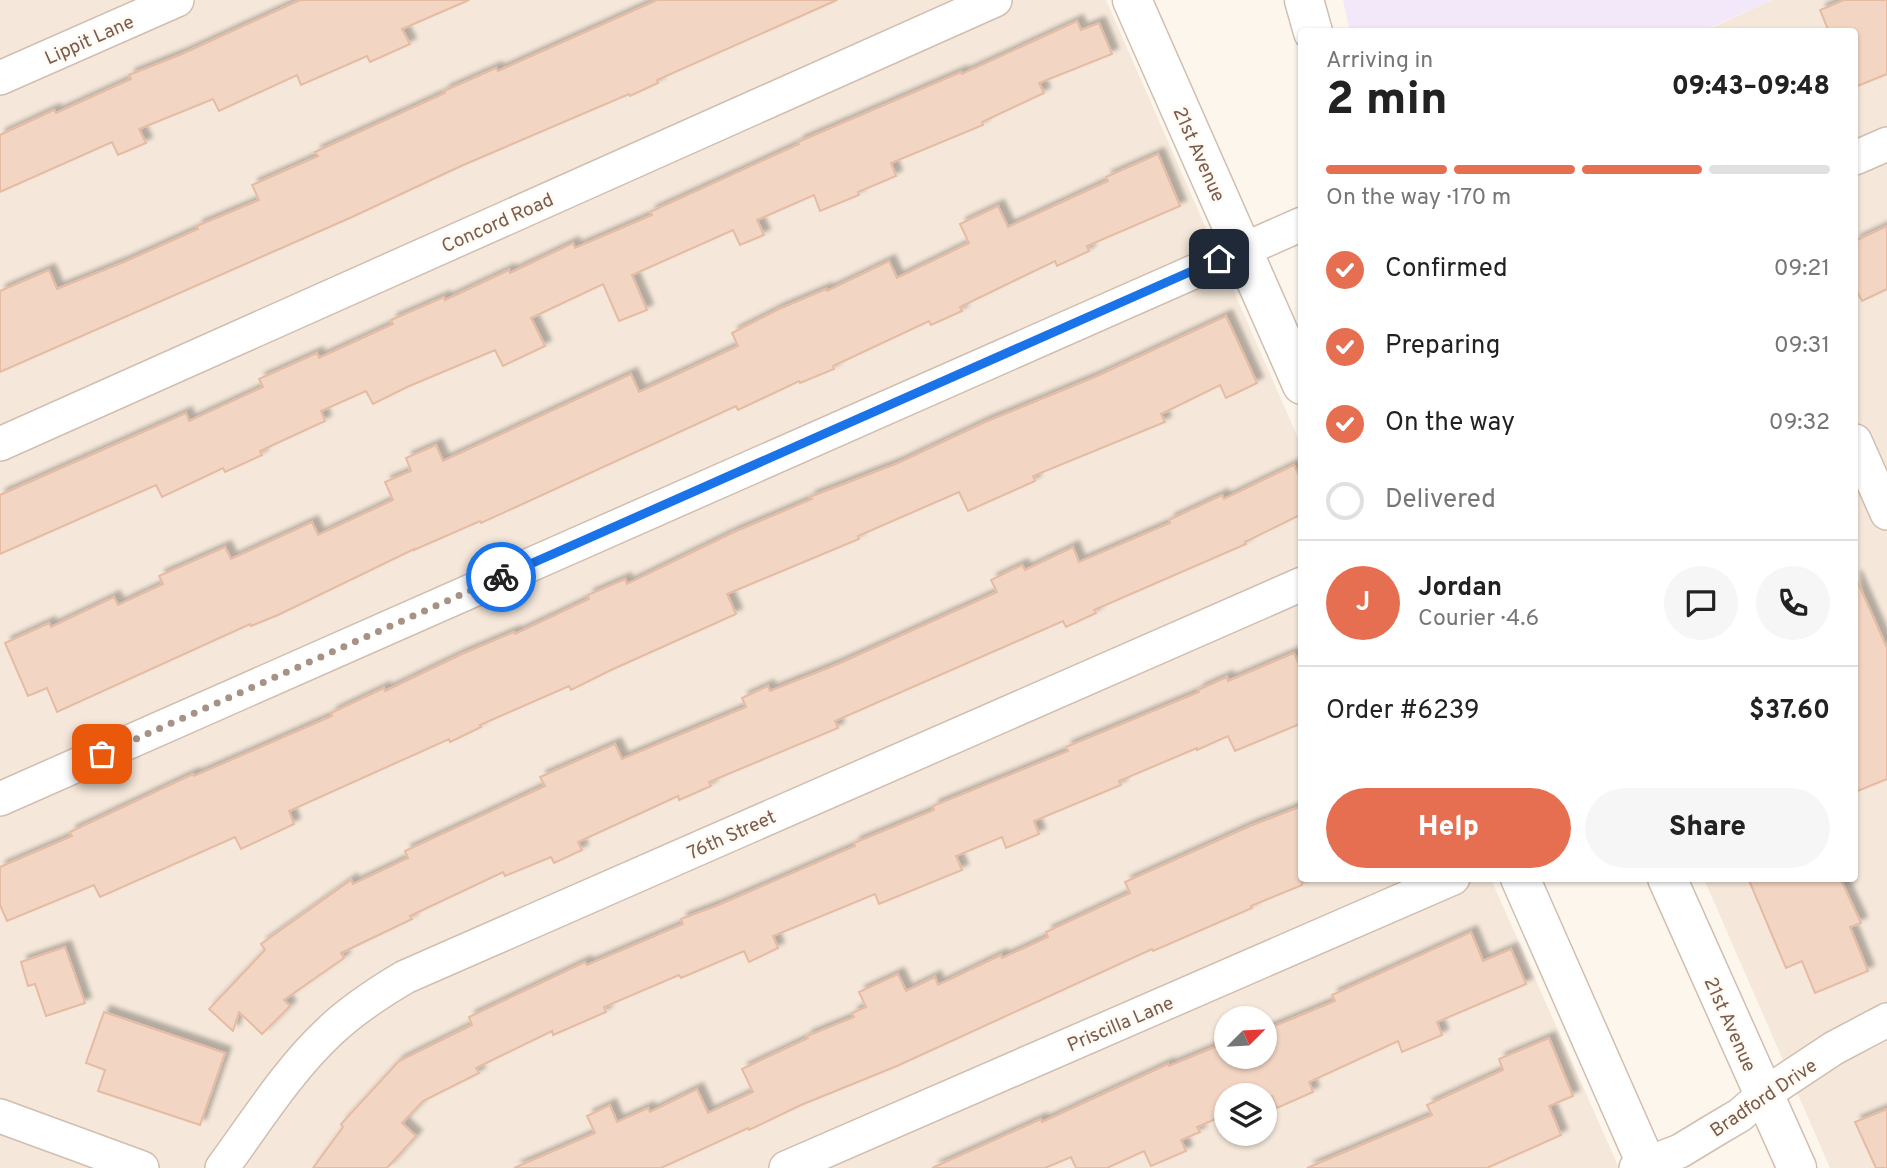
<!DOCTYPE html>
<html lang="en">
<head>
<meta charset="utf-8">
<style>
  body { margin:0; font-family:Overpass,sans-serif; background:#f6f6f6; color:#222; height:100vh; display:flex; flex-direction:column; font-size:26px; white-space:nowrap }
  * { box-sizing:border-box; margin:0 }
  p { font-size:23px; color:#767676 }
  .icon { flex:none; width:38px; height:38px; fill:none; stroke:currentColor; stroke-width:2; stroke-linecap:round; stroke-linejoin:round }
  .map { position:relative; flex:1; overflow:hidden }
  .drawer { position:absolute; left:1298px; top:28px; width:560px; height:854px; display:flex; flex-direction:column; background:#fff; border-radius:7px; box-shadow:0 2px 5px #0004 }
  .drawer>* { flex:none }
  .needle { width:46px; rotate:66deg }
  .tools { position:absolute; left:1214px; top:1006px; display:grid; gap:14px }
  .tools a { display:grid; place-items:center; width:63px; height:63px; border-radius:50%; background:#fff; box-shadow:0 2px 5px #0004; font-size:35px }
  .pin { position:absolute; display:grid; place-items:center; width:60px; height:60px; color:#fff; margin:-30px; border-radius:14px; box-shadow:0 4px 10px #0006 }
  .courier { position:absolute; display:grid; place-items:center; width:70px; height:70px; margin:-35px; border:5px solid #1a73e8; border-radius:50%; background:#fff; color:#222; box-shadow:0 2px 9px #0007 }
  .head em { font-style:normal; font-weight:800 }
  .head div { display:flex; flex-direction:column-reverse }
  .head { display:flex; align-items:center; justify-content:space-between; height:119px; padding:0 28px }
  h1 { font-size:46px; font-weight:800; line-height:52px }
  .bar { display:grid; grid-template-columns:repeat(4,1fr); gap:10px 7px; align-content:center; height:84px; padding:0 28px }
  .bar i { height:9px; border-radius:5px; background:#e0e0e0 }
  .bar .current { background:#e76f51 }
  .bar p { grid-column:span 4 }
  .line { display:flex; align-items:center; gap:18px; padding:0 28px; border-top:2px solid #e0e0e0 }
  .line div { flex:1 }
  .round { display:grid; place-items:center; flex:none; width:74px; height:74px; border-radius:37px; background:#f6f6f6 }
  ol { padding:0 28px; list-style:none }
  li { display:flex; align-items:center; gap:21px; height:77px }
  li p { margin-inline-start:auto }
  li .icon { padding:7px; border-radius:50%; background:#e76f51; color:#fff; stroke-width:4 }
  li:last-child { color:#767676 }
  li i { width:38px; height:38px; border:4px solid #e0e0e0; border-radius:50% }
  .button { display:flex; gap:14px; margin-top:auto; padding:14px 28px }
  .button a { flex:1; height:80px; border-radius:42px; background:#e76f51; color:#fff; font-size:28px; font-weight:800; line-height:80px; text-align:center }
  .button a+a { background:#f6f6f6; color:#222 }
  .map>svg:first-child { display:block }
  .residential { fill:#f5e8da; fill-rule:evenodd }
  .education { fill:#f3e8fa }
  .building { fill:#f3d5c3; stroke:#e6bba3; stroke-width:2; filter:url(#shadow) }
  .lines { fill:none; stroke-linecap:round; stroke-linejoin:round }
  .minor-casing { stroke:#d1beb0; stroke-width:36 }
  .tertiary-casing { stroke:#d1beb0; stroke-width:41 }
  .minor { stroke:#fff; stroke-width:33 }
  .tertiary { stroke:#fff; stroke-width:38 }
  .done { stroke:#a89285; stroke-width:7; stroke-dasharray:0 12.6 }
  .route { stroke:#1a73e8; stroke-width:9 }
  .labels { text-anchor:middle; stroke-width:5; stroke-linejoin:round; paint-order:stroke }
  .street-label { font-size:19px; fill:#7a5c4d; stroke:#fffaf3 }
</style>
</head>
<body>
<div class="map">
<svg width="1887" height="1168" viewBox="0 0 1887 1168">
  <defs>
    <filter id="shadow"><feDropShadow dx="6" dy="-6" stdDeviation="2" flood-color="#0004"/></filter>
  </defs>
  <rect width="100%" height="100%" fill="#fdf6ec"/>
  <!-- residential -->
  <path class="residential" d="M0,0H1106L1302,447V878L1491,879L1619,1168H0ZM1227,1018H1265V1057H1227ZM1227,1096H1265V1134H1227Z
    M1772,0H1887V1168H1830L1704,879L1855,878V32H1703Z"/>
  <!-- education -->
  <path class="education" d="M1343,0H1772L1703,31L1350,32Z"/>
  <!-- building -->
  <path class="building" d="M300,0H469L402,29L410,44L370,62L367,56L301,85L297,75L219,111L213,99L139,129L146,143L118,155L112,142L0,192V135L54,110L56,113L131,79L129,75L182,54Z
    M657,0H837L657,80L658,83L630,96L629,94L461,166L352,217L0,372V291L49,270L57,289L124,262L198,229L197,226L259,200L252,185L318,156L315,152L445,93L444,91L496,68L498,71Z
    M1844,0H1887V74L1855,87V32H1829L1820,10Z
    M1077,21L1081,30L1099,23L1112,54L1039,83L1044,93L982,122L983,125L891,163L896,176L858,192L859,195L820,211L814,195L757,220L764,235L740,245L733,230L632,275L647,310L619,321L603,284L531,318L545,346L503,366L495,350L407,387L373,404L366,391L321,411L325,421L260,451L262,455L225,472L223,468L162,497L156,485L0,554V495L186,413L189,421L263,387L259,379L317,353L319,358L393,324L391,320L444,297L445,300L509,270L510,273L573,243L575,248L652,215L650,212L799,144L798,142L961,72L962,74Z
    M1158,154L1180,206L1087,246L1089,251L1057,266L1055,261L960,307L962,311L931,325L929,321L833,366L834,369L800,383L799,381L738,410L736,406L481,523L480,521L414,550V549L278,615L251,626L250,624L57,712L47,688L28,696L5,643L49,623L51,627L114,597L118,605L163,584L159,576L225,547L231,559L312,522L318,535L393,500L385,482L411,471L406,458L436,445L443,461L631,374L639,392L738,346L732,333L779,309L826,289L827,291L889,261L897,278L969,243L960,224L998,206L1008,227L1108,181L1106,177Z
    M1887,226V289L1862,301L1855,288V241Z
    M1226,316L1257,383L1226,398L1220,385L1161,414L1165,422L1033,476L1035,481L968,511L959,492L858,536L859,539L727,594L736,614L611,670L571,690L569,686L480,725L481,727L450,742L449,739L289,811L294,824L241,849L235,837L100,897L94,885L7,921L0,905V867L72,836L70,832L193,774L194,776L332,716L331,713L384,688L385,691L462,654L514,632L515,634L589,599L588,595L625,579L627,584L734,532L812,499L810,497L898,463L985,422L1095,377Z
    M1294,465L1302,482V514L1245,542L1246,544L1094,610L1096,613L1066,627L1063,621L835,721L838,728L709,782L711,786L679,800L678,796L578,842L582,850L554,863L551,857L505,876L503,872L410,916L412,919L341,953L344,958L284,1000L290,1006L262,1034L239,1012L233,1031L209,1009L265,950L261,944L351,880L353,884L408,858L405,851L545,786L540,777L615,744L622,759L746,707L742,698L768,686L770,691L838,664L997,592L991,580L1022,565L1025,570L1073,547L1079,562L1170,523L1169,520L1222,495L1224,499Z
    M1855,576L1887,648V779L1855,792Z
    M1294,653L1302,672V723L1235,751L1228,736L1197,750V748L1119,781L1121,785L1034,821L1039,834L1006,848L1002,837L956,856L962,870L879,904L875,894L773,936L778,948L749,962L744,951L681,978L679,975L604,1007L606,1012L553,1035L552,1031L476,1068L479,1073L423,1101L402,1123L416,1136L387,1168H313L343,1127L341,1124L399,1061L472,1025L469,1017L585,962L587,965L683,924L681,919L716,906L855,846L854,843L934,810L933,806L1068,751L1066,747L1199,692L1198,690L1227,677L1228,681Z
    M1302,806V885L1251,906L1252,908L1153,951L1152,949L897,1066L801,1105L749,1130L748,1128L661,1168H514L595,1133L587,1116L610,1105L617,1122L648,1108L650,1112L697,1089L708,1113L753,1092L742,1069L808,1038L807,1036L854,1017L852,1013L866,1007L859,992L898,974L906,991L935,977L938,985L1001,955L1002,958L1048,937L1046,932L1130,893L1125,882L1250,826Z
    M1748,878H1840L1861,923L1850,927L1868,971L1815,993L1802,961L1786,968Z
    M1471,932L1483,961L1511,949L1526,984L1437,1022L1442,1035L1402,1052L1398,1041L1309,1082L1313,1092L1277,1108L1272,1096H1227V1114L1197,1127L1200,1132L1181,1140L1186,1151L1151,1166L1144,1151L1107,1168H1076L1071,1157L1045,1168H932L1041,1119L1042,1122L1168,1064L1169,1066L1227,1042V1057H1265V1030L1335,1001L1332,995Z
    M65,947L85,1003L46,1016L35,984L28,986L21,962Z
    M104,1012L225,1053L200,1125L98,1091L105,1070L86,1063Z
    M1549,1038L1573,1096L1549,1106L1561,1135L1487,1168H1307L1432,1115L1427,1105L1503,1070L1499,1059Z
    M1887,1109V1168H1876L1855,1122Z"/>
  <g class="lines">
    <defs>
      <path id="minor" d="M0,78L177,0
        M1855,158L1887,144
        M1855,441L1887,513
        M0,444L995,0
        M0,799L1302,224
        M0,1116L142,1168
        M222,1168C256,1122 288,1070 330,1031C353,1009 378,993 405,977L1302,584
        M786,1168L1453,878
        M1636,1168L1680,1151L1713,1131L1740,1115L1763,1095L1834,1048L1887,1020"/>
      <path id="tertiary" d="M1132,0L1302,385
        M1304,0L1313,32
        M1520,878L1648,1168
        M1667,878L1797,1168"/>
    </defs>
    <!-- minor casing -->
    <use href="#minor" class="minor-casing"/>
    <!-- tertiary casing -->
    <use href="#tertiary" class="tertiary-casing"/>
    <!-- minor -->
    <use href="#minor" class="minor"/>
    <!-- tertiary -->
    <use href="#tertiary" class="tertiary"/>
  </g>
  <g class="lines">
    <!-- done -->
    <path class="done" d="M102,754L501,577"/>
    <!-- route -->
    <path class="route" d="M501,577L1219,259"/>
  </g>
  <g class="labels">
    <!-- street labels -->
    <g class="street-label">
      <text transform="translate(89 39) rotate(-24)" y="7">Lippit Lane</text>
      <text transform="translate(1200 154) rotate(66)" y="7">21st Avenue</text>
      <text transform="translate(497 222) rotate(-24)" y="7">Concord Road</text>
      <text transform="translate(731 834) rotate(-24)" y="7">76th Street</text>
      <text transform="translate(1120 1023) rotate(-23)" y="7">Priscilla Lane</text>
      <text transform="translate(1731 1024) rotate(66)" y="7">21st Avenue</text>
      <text transform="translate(1763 1097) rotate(-34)" y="7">Bradford Drive</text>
    </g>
  </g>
</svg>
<div class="tools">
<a><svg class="needle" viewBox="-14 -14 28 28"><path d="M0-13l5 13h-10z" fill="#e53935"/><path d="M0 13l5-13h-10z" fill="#767676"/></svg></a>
<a><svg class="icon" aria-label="layers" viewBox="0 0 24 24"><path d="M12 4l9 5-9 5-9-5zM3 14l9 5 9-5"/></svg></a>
</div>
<div class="pin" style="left:102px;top:754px;background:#ea580c"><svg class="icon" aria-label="bag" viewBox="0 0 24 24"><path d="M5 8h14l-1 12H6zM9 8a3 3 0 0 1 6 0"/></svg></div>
<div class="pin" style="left:1219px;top:259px;background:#1f2937"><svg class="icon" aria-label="home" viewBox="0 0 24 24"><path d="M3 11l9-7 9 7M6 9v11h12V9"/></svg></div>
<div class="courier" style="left:501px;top:577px"><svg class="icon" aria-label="bike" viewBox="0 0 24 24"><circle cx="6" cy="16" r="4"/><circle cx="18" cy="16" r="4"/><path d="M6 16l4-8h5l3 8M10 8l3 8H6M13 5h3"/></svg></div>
<section class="drawer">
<div class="head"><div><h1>2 min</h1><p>Arriving in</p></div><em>09:43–09:48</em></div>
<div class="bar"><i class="current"></i><i class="current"></i><i class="current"></i><i></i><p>On the way · 170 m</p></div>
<ol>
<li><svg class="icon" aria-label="check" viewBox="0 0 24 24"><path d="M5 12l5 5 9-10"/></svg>Confirmed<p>09:21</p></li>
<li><svg class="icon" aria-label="check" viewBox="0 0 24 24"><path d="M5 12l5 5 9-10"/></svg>Preparing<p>09:31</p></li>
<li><svg class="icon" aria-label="check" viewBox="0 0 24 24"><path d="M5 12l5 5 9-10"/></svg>On the way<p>09:32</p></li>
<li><i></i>Delivered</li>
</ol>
<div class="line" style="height:126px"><b class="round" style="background:#e76f51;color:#fff">J</b><div><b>Jordan</b><p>Courier · 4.6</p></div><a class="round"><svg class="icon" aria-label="chat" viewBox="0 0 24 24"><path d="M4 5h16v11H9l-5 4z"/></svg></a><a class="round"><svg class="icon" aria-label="phone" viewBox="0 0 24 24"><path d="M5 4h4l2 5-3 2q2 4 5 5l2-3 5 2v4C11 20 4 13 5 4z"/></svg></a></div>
<div class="line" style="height:91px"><div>Order #6239</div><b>$37.60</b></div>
<div class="button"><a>Help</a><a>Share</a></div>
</section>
</div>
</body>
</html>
